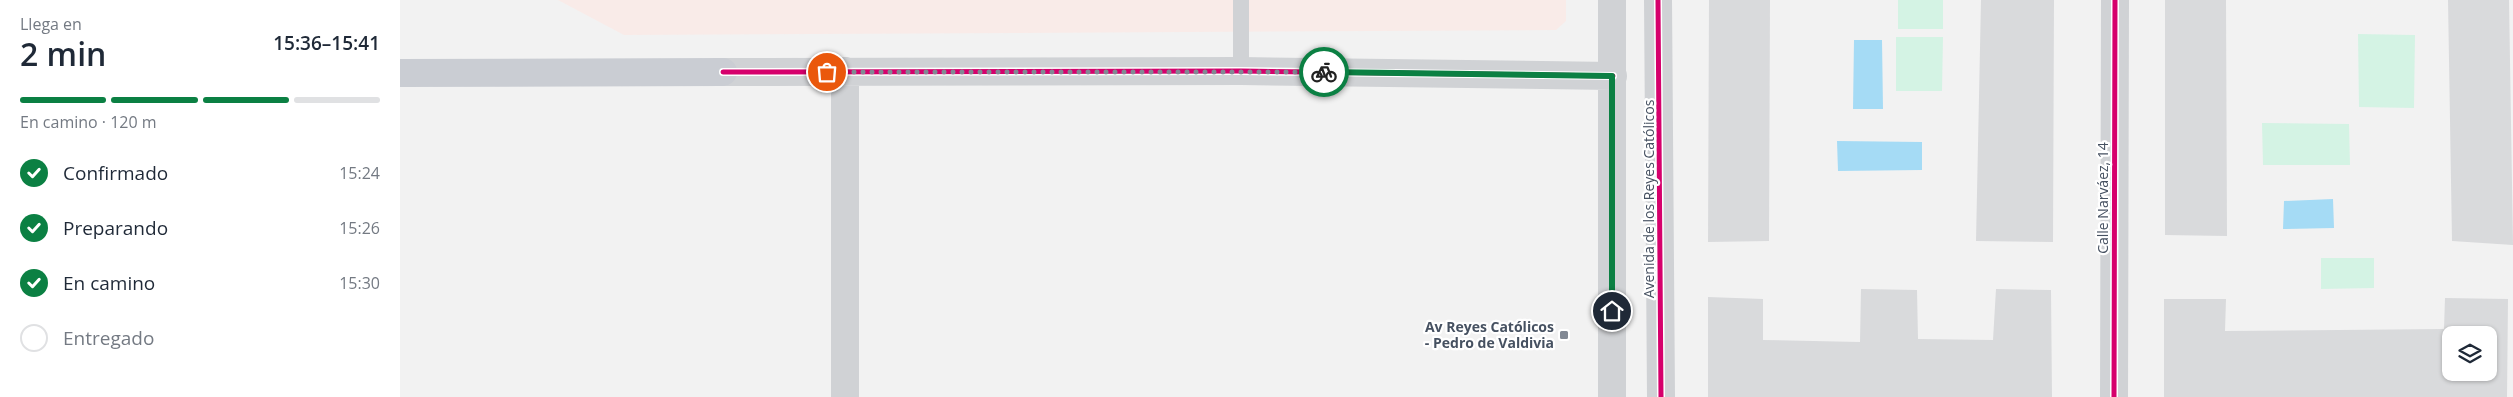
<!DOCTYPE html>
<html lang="es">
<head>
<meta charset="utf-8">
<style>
  body { margin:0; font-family:"Open Sans",sans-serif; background:#f6f6f7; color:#1f2937; height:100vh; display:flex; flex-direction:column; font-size:19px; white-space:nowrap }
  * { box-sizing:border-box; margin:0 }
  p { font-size:16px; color:#747a83 }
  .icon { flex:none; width:28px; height:28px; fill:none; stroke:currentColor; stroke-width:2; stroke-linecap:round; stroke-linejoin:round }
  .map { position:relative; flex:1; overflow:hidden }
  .panel { display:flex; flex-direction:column; background:#fff; width:400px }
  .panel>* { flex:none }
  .fabs { position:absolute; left:2042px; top:326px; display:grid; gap:10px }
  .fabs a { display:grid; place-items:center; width:55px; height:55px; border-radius:10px; background:#fff; box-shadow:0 1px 4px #0004; font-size:25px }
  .pin { position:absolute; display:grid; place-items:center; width:42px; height:42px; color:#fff; margin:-21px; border:2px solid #fff; border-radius:50%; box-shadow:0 1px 5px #0007 }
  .courier { position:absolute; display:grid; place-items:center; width:50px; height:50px; margin:-25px; border:4px solid #0b8043; border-radius:50%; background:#fff; color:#222; box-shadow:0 1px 6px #0007 }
  .summary em { font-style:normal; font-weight:600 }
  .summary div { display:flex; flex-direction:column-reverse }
  .summary { display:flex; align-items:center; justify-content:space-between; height:85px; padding:0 20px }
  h1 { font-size:32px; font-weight:600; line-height:38px }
  .bar { display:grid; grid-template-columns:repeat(4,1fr); gap:8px 5px; align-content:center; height:60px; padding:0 20px }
  .bar i { height:6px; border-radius:4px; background:#e0e1e3 }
  .bar .active { background:#0b8043 }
  .bar p { grid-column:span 4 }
  ol { padding:0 20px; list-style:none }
  li { display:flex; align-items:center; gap:15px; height:55px }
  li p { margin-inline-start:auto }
  li .icon { padding:5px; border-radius:50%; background:#0b8043; color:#fff; stroke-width:4 }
  li:last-child { color:#747a83 }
  li i { width:28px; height:28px; border:2px solid #e0e1e3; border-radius:50% }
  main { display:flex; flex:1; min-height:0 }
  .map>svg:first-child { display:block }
  .medical { fill:#f9ebe8 }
  .green { fill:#d4f3e4 }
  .water { fill:#a5dbf5 }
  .building { fill:#d9dadc; fill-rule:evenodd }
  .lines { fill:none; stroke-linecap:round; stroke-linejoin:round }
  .lane { stroke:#d0d2d5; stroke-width:16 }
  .street { stroke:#d0d2d5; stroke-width:28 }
  .primary { stroke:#cacdd3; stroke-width:28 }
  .cycleway-casing { stroke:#fff; stroke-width:8 }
  .cycleway { stroke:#d6006c; stroke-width:5 }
  .done { stroke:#828994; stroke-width:5; stroke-dasharray:0 9 }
  .route { stroke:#0b8043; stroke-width:6 }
  .poi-dot { fill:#828994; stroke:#fff; stroke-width:2 }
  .labels { text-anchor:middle; stroke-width:4.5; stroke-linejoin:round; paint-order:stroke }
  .street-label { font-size:14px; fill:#465161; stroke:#fff }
  .poi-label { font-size:14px; font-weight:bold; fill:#465161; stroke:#fff; text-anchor:end }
</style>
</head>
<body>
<main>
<section class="panel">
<div class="summary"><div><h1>2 min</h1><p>Llega en</p></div><em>15:36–15:41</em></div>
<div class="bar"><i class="active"></i><i class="active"></i><i class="active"></i><i></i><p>En camino · 120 m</p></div>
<ol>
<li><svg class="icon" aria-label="check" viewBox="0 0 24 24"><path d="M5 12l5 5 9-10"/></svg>Confirmado<p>15:24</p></li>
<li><svg class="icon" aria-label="check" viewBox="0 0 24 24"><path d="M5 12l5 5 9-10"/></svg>Preparando<p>15:26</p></li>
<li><svg class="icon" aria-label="check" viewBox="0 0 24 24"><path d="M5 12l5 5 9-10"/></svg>En camino<p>15:30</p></li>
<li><i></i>Entregado</li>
</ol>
</section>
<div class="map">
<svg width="2113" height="397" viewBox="0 0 2113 397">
  <rect width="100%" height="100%" fill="#f2f2f2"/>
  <!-- medical -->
  <path class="medical" d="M158,0H1166V21L1156,30L224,35Z"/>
  <!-- green -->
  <path class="green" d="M1498,0H1543V29H1498Z
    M1958,34L2015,35L2014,108L1959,107Z
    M1496,37H1543L1542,91H1496Z
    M1862,123L1949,124L1950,165H1863Z
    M1921,258H1974V288L1921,289Z"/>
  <!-- water -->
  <path class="water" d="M1454,40H1482L1483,109H1453Z
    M1437,141L1522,142V170L1438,171Z
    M1933,199L1934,228L1883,229L1884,201Z"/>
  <!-- building -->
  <path class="building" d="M1309,0H1370L1369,241L1308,242Z
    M1581,0H1654L1653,242L1576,241Z
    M1765,0H1826L1827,236L1765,235Z
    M2048,0H2109L2113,245L2052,241Z
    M1461,289L1517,290L1518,339L1593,340L1596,289L1651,290L1652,397H1308V297L1363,299V340L1460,342Z
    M2045,298L2108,299L2107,397H1764V299H1826L1825,331L2044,329ZM2051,335H2089V372H2051Z"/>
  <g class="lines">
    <!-- lane -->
    <path class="lane" d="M841,71V0"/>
    <!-- street -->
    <path class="street" d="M1258,0L1261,397
      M445,71V397
      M323,72L841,71L1213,76
      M1212,397V0
      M1714,397L1715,0"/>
    <!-- primary -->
    <path class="primary" d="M0,73L323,72"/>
    <defs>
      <path id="cycleway" d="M1258,0L1261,397
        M323,72L841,71L1213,76
        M1714,397L1715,0"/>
    </defs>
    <!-- cycleway casing -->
    <use href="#cycleway" class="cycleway-casing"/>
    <!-- cycleway -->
    <use href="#cycleway" class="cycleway"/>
  </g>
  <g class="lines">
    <!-- done -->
    <path class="done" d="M427,72H924"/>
    <!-- route -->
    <path class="route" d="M924,72L1212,76V311"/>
  </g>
  <!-- markers -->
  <rect class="poi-dot" x="1159" y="330" width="10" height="10" rx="2.5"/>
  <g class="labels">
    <!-- street labels -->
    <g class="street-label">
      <text transform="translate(1703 198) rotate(-90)" y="5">Calle Narváez, 14</text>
      <text transform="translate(1249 199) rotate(-90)" y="5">Avenida de los Reyes Católicos</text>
    </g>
    <!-- poi labels -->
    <g class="poi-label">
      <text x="1154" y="332">Av Reyes Católicos<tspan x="1154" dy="16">- Pedro de Valdivia</tspan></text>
    </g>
  </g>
</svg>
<div class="fabs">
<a><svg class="icon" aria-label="layers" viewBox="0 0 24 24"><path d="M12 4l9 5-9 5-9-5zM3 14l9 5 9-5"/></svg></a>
</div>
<div class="pin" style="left:427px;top:72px;background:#ea580c"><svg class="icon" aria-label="bag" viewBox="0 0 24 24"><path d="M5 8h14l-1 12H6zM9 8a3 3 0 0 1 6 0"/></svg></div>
<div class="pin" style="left:1212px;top:311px;background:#1f2937"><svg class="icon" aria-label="home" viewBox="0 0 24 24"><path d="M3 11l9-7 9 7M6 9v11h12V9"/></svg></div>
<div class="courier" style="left:924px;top:72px"><svg class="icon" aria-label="bike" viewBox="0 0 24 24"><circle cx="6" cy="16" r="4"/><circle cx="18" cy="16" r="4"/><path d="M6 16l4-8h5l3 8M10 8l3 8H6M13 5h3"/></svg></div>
</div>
</main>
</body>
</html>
